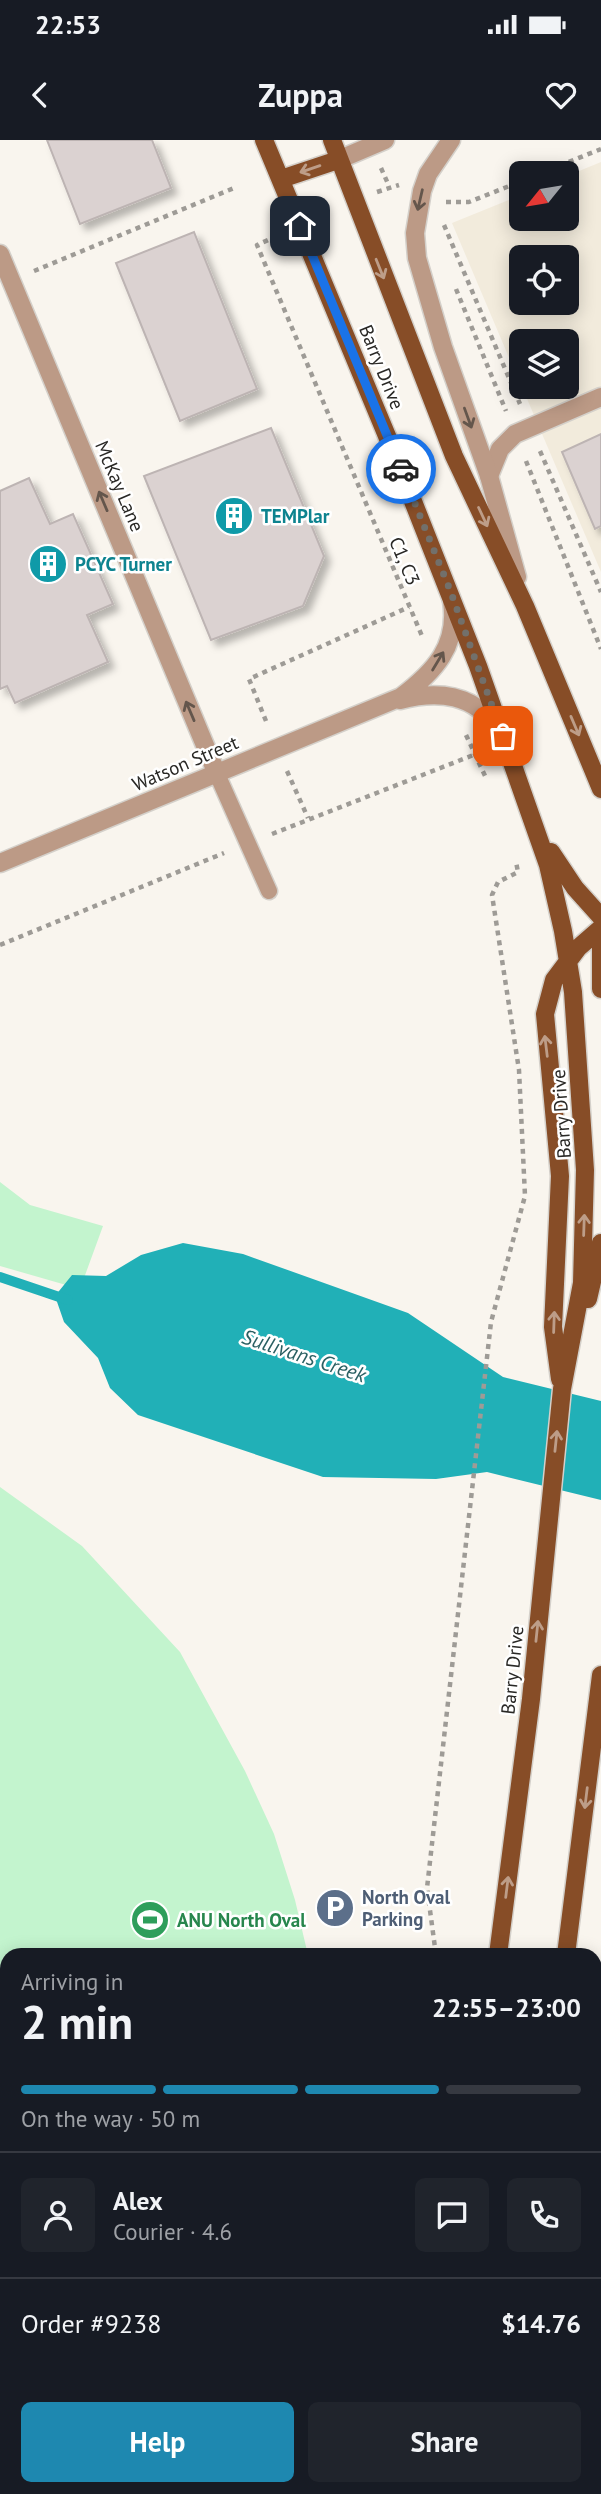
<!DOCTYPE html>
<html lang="en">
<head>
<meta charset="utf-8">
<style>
  body { margin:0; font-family:"PT Sans",sans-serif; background:#20242c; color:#f1f3f6; height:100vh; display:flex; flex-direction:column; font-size:26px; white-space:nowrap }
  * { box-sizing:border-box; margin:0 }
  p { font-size:23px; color:#9ea1a6 }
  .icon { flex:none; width:38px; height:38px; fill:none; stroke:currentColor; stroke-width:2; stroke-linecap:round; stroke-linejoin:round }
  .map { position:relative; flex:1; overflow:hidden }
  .side { position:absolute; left:0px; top:1808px; width:602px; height:548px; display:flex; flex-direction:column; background:#171b24; border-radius:21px 21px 0 0; box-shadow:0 4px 18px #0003 }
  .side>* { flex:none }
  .needle { width:46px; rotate:240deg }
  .fabs { position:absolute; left:509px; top:21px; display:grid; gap:14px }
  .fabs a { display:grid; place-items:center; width:70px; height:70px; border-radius:10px; background:#171b24; box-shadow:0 4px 18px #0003; font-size:35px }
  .pin { position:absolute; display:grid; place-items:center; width:60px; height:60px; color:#fff; margin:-30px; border-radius:14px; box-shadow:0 4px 10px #0006 }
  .courier { position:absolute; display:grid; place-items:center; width:70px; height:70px; margin:-35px; border:5px solid #1a73e8; border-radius:50%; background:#fff; color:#222; box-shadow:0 2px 9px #0007 }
  .head em { font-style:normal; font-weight:600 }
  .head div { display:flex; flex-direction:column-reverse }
  .head { display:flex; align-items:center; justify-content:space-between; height:119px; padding:0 21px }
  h1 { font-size:46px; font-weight:600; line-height:52px }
  .bar { display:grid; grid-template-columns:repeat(4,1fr); gap:10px 7px; align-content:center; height:84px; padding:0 21px }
  .bar i { height:9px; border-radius:5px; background:#363941 }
  .bar .selected { background:#1e88b0 }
  .bar p { grid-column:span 4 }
  .line { display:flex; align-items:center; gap:18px; padding:0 21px; border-top:2px solid #363941 }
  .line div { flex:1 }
  .round { display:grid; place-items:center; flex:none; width:74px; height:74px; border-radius:10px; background:#20242c }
  .cta { display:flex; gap:14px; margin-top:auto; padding:14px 21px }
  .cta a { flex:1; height:80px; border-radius:10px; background:#1e88b0; color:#fff; font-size:28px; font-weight:600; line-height:80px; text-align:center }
  .cta a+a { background:#20242c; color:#f1f3f6 }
  .status { display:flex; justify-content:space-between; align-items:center; height:49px; padding:0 35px; background:#171b24; direction:ltr }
  .status svg { height:19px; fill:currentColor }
  header { display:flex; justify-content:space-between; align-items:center; height:91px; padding:0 21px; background:#171b24; font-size:32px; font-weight:600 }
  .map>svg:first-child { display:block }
  .built { fill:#f2ebdc; fill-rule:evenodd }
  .green { fill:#c3f4ce }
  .water { fill:#21b0b7 }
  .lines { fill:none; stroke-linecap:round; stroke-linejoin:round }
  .stream { stroke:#21b0b7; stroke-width:10 }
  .building { fill:#dbd2d1; stroke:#bdb4b3; stroke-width:2; filter:url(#shadow) }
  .service-casing { stroke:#d4d0ca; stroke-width:19 }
  .minor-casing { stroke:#d4d0ca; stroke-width:21 }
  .tertiary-casing { stroke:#d4d0ca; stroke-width:21 }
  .primary-casing { stroke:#d4d0ca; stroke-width:21 }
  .path { stroke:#9e9b96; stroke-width:4.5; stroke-dasharray:5 5; stroke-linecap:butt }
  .service { stroke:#bc9a86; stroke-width:16 }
  .minor { stroke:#bc9a86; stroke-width:18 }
  .tertiary { stroke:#bc9a86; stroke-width:18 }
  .primary { stroke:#874d27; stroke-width:18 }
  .oneway { stroke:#bd9d88 }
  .oneway2 { stroke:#64564c }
  .done { stroke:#72706b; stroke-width:7; stroke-dasharray:0 12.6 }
  .route { stroke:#1a73e8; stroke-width:9 }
  .labels { text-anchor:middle; stroke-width:5; stroke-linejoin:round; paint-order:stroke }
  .street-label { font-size:19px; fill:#292825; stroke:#fff }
  .culture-label { font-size:19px; font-weight:bold; fill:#0d838f; stroke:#fff; text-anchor:start }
  .service-label { font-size:19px; font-weight:bold; fill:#4e5e75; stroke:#fff; text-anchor:start }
  .leisure-label { font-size:19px; font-weight:bold; fill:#27864d; stroke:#fff; text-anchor:start }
  .water-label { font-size:21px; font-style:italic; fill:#2a6063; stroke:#fff }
</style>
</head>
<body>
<div class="status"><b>22:53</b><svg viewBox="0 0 49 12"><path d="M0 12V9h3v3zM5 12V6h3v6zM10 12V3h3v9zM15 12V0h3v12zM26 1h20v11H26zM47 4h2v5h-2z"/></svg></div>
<header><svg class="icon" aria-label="back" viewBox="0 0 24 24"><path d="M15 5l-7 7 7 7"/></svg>Zuppa<svg class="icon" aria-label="heart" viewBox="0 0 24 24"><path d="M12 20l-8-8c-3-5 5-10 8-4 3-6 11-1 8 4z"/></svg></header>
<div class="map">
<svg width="601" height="2354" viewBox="0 0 601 2354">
  <defs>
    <filter id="shadow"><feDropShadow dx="6" dy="6" stdDeviation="3.5" flood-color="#0004"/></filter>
  </defs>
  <rect width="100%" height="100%" fill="#f9f5ee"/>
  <!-- built -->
  <path class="built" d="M601,22V432L522,247H567V201H522L521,246L452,83L521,55L522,79H567V36ZM522,117H567V163H522Z"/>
  <!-- green -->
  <path class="green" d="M0,1042L30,1065L103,1086L80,1149L0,1126Z
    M0,1347L82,1406L180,1512L245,1631L274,1694L295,1760L308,1815H7V2195L0,2197Z
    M601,1889V2354H548V2349L595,2348V1941Z"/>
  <!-- water -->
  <path class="water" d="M183,1103L243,1114L408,1173L503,1237L601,1261V1360L487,1332L436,1339L323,1337L138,1275L110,1248L98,1218L64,1182L55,1156L72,1135L106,1136L141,1115Z"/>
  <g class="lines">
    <!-- stream -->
    <path class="stream" d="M0,1137L68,1160"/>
  </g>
  <!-- building -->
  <path class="building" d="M47,0H152L171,48L80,84Z
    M194,92L257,249L180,281L116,123Z
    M271,288L324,416L303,466L211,500L144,336Z
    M601,294V386L595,389L562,312Z
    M29,338L50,384L73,374L113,464L87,475L108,522L15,563L7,546L0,549V351Z
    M2,2251L7,2256V2330L0,2333Z"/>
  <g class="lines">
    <defs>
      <path id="service" d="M217,634L269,751"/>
      <path id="minor" d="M0,114L217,634
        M489,336L500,309L515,294L601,257
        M400,560C439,550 474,554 498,589
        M0,723L401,557C434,532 459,506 452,461"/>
      <path id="tertiary" d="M451,0L428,34L422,51L415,93L417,118L443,207L489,336L517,437
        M338,20L385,0"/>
      <path id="primary" d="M264,0L392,308L478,526L548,725L563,791L573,852L585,1030L582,1143L562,1249L531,1559L498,1815
        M332,0L454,316L525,466L601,649
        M281,39L338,20
        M551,712L575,748L601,777
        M601,808V849
        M588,1159L601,1103
        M560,1239L553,1187L560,1036L545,874L554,840L578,808L601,788
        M566,1815L601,1535
        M428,2354L429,2348
        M506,2354L507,2348"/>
    </defs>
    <!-- service casing -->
    <use href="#service" class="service-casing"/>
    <!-- minor casing -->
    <use href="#minor" class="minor-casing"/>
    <!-- tertiary casing -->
    <use href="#tertiary" class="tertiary-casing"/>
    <!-- primary casing -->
    <use href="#primary" class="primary-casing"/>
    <!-- path -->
    <path class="path" d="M381,28L389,46
      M541,33L601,9
      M377,52L399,45
      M446,62H469L522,41
      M444,85L520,264
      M277,96L257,105L422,496
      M34,131L234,48
      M456,149L506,271
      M540,311L601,452
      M526,321L601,509
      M266,581L249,539L409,467
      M466,595L486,638
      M287,631L308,678
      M272,694L476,614
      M0,805L224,713
      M436,1815L427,1748L491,1182L525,1056L519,930L492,755L498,742L518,732L516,722
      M369,2354L370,2348"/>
    <!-- service -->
    <use href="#service" class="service"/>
    <!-- minor -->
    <use href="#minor" class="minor"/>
    <!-- tertiary -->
    <use href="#tertiary" class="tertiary"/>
    <!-- primary -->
    <use href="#primary" class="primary"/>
  </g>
  <!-- one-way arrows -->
  <defs><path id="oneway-shaft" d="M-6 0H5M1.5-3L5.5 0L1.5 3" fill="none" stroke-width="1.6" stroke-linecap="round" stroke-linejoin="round" transform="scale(1.75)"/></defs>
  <g class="oneway">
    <use href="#oneway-shaft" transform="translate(310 29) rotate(161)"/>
    <use href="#oneway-shaft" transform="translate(380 129) rotate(68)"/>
    <use href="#oneway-shaft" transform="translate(483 377) rotate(65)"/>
    <use href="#oneway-shaft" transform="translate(575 586) rotate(67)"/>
    <use href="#oneway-shaft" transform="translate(546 906) rotate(-97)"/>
    <use href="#oneway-shaft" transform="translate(584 1085) rotate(-88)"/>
    <use href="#oneway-shaft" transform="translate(554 1182) rotate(-88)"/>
    <use href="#oneway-shaft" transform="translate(556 1301) rotate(-84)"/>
    <use href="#oneway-shaft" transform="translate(537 1491) rotate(-84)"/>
    <use href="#oneway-shaft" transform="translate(586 1658) rotate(97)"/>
    <use href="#oneway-shaft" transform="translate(507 1747) rotate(-83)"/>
  </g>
  <g class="oneway2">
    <use href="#oneway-shaft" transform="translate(420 60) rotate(103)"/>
    <use href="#oneway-shaft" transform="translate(468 278) rotate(70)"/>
    <use href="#oneway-shaft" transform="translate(103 361) rotate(-113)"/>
    <use href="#oneway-shaft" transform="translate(438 521) rotate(-59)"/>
    <use href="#oneway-shaft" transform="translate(190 571) rotate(-113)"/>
  </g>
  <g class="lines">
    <!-- done -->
    <path class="done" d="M401,329L450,450L503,596"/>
    <!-- route -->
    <path class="route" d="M300,86L401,329"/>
  </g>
  <!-- icons -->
  <defs>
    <symbol id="building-disc" viewBox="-11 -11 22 22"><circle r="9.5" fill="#0f9aa8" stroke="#fff"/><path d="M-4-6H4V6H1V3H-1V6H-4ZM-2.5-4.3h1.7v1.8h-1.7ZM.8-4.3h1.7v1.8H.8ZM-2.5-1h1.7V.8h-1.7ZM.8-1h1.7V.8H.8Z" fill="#fff"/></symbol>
    <symbol id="parking-disc" viewBox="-11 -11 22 22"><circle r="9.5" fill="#5c6f8a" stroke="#fff"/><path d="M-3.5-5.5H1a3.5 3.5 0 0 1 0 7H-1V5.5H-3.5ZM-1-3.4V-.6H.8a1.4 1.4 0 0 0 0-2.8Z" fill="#fff"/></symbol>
    <symbol id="stadium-disc" viewBox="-11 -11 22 22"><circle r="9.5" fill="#2e9e5b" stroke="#fff"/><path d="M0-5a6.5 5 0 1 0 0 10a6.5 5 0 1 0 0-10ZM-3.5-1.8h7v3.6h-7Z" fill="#fff"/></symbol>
  </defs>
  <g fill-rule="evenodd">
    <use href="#building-disc" x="212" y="354" width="44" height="44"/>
    <use href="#building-disc" x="26" y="402" width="44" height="44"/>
    <use href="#parking-disc" x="313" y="1746" width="44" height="44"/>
    <use href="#stadium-disc" x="128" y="1758" width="44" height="44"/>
  </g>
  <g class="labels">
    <!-- street labels -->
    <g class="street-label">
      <text transform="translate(382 227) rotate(68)" y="7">Barry Drive</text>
      <text transform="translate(120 346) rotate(67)" y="7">McKay Lane</text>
      <text transform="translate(405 421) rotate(67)" y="7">C1, C3</text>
      <text transform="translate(185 623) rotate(-23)" y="7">Watson Street</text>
      <text transform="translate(561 974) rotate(-94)" y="7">Barry Drive</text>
      <text transform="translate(512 1530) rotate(-84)" y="7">Barry Drive</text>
    </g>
    <!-- culture labels -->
    <g class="culture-label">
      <text x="261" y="383">TEMPlar</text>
      <text x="75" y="431">PCYC Turner</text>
    </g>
    <!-- service labels -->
    <g class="service-label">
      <text x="362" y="1764">North Oval<tspan x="362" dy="22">Parking</tspan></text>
    </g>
    <!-- leisure labels -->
    <g class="leisure-label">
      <text x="177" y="1787">ANU North Oval</text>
    </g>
    <!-- water labels -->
    <g class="water-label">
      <text transform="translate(304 1216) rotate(18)" y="7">Sullivans Creek</text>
    </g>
  </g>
</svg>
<div class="fabs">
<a><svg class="needle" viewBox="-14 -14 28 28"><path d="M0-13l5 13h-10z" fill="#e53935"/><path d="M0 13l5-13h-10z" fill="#9ea1a6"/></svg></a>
<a><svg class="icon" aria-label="locate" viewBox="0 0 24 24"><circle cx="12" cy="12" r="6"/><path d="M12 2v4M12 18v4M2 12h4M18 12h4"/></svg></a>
<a><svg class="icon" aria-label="layers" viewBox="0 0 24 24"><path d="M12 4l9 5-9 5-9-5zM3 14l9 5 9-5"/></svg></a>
</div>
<div class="pin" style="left:503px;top:596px;background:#ea580c"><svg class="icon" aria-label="bag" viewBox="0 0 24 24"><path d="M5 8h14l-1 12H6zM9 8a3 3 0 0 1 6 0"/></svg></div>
<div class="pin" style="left:300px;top:86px;background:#1f2937"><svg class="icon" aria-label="home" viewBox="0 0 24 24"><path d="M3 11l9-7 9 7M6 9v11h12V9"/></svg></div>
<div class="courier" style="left:401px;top:329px"><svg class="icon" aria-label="car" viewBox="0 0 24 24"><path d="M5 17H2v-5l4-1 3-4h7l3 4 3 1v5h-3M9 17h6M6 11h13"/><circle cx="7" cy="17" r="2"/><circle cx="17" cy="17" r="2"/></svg></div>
<section class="side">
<div class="head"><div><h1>2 min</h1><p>Arriving in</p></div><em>22:55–23:00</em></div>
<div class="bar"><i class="selected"></i><i class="selected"></i><i class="selected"></i><i></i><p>On the way · 50 m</p></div>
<div class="line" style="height:126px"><a class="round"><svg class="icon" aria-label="person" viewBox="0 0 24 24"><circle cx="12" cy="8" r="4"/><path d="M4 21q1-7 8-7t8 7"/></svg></a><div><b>Alex</b><p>Courier · 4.6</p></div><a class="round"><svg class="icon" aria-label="chat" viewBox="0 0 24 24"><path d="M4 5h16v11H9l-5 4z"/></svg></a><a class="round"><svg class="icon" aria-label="phone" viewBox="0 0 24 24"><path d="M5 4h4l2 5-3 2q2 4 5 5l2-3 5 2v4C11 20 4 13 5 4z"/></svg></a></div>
<div class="line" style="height:91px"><div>Order #9238</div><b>$14.76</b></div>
<div class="cta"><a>Help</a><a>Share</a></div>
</section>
</div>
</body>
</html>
